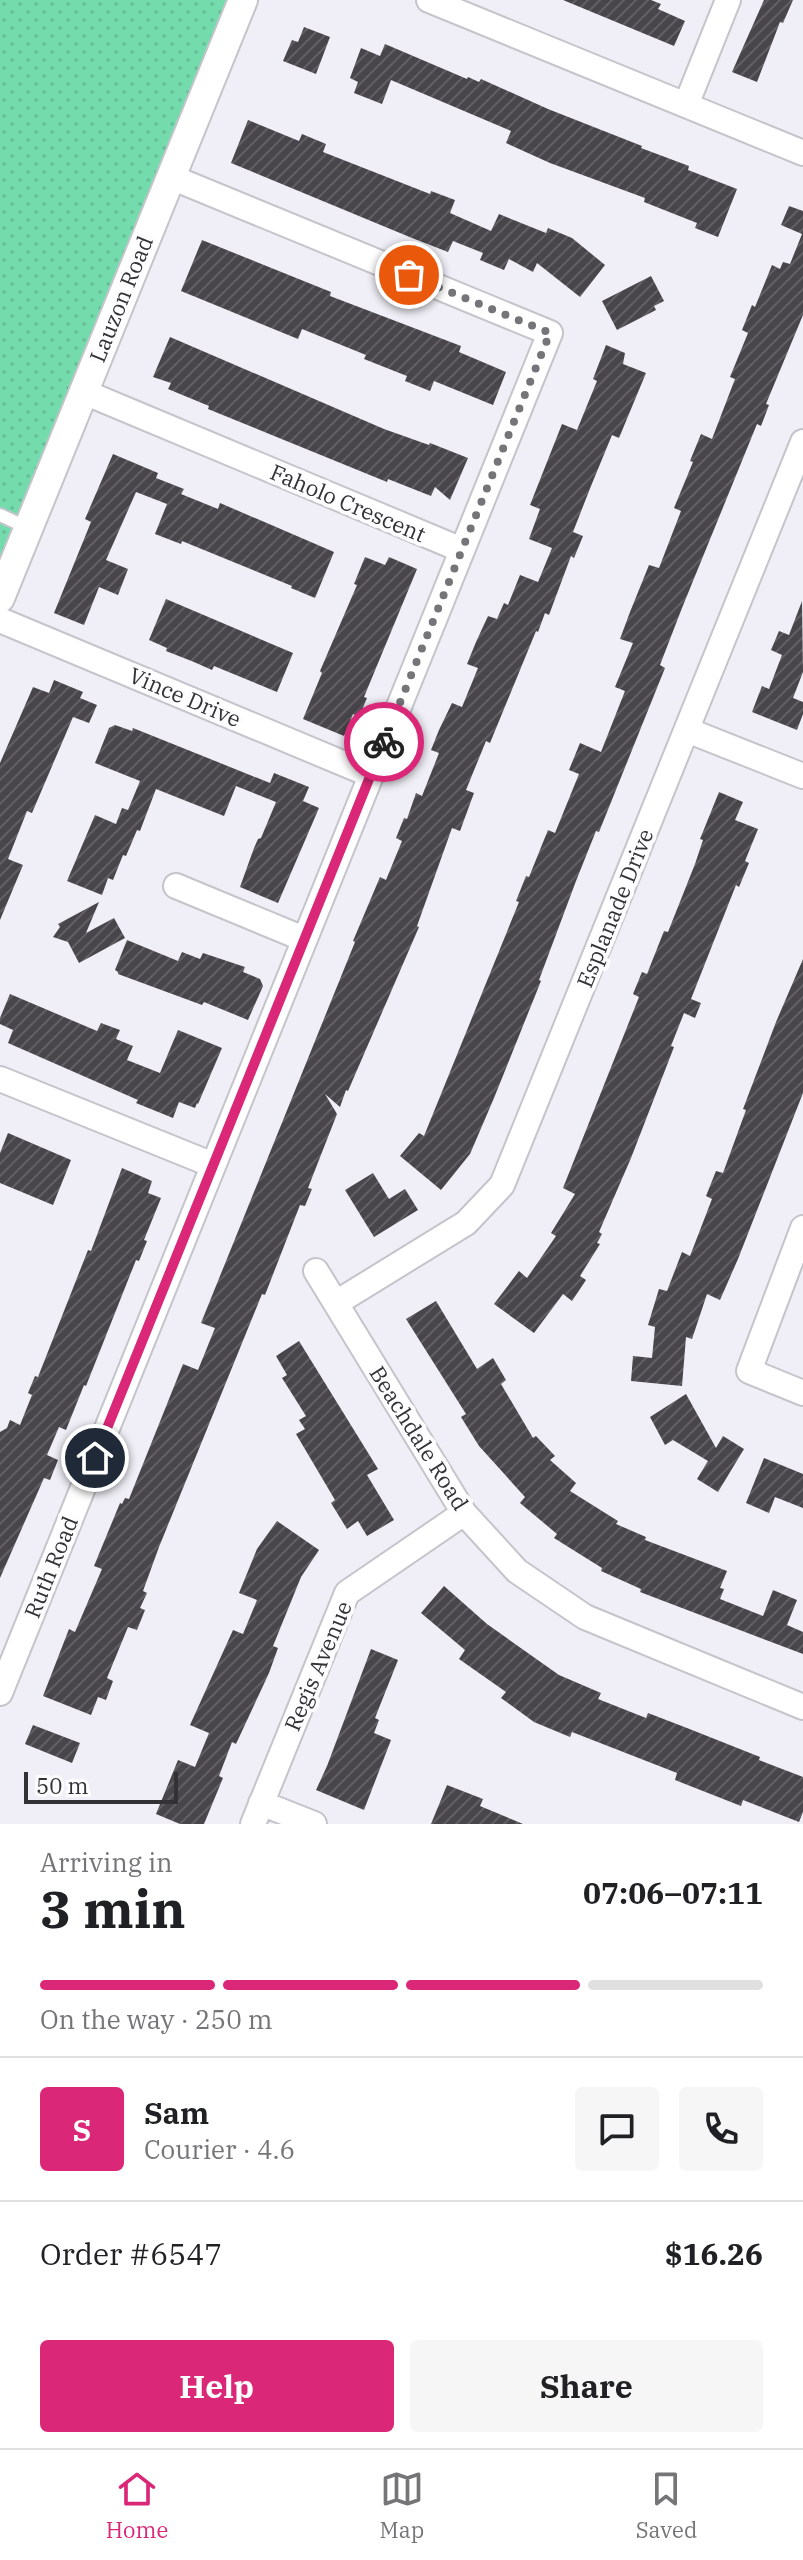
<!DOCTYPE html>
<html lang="en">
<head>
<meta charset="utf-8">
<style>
  body { margin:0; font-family:"IBM Plex Serif",serif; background:#f6f6f6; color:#202124; height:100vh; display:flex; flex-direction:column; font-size:30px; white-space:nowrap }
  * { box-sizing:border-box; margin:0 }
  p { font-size:26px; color:#757577 }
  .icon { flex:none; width:44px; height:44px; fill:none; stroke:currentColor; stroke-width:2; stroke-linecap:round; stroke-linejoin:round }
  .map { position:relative; height:1824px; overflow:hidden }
  .sheet { display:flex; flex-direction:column; background:#fff; flex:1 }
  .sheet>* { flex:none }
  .scale { position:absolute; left:24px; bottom:20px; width:154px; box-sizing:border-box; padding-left:8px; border:4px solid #323235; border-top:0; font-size:22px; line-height:28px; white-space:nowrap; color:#323235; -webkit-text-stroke:6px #fdfdff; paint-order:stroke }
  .pin { position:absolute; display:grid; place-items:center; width:68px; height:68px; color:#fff; margin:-34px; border:4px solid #fff; border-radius:50%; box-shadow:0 2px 8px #0007 }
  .courier { position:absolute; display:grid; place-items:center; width:80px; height:80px; margin:-40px; border:6px solid #db2777; border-radius:50%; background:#fff; color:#222; box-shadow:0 2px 10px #0007 }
  .overview em { font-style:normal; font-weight:800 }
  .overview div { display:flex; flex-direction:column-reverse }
  .overview { display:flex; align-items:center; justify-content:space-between; height:136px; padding:0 40px }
  h1 { font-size:52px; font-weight:800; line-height:60px }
  .bar { display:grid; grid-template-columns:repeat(4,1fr); gap:12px 8px; align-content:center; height:96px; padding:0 40px }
  .bar i { height:10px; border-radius:6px; background:#e0e0e0 }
  .bar .selected { background:#db2777 }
  .bar p { grid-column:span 4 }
  .line { display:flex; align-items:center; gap:20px; padding:0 40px; border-top:2px solid #e0e0e0 }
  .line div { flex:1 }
  .round { display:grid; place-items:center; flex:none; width:84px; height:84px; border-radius:8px; background:#f6f6f6 }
  .action { display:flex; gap:16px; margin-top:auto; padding:16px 40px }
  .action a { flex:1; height:92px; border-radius:8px; background:#db2777; color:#fff; font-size:32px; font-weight:800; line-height:92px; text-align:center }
  .action a+a { background:#f6f6f6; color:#202124 }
  .dock { display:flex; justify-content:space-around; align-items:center; height:112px; border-top:2px solid #e0e0e0; background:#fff; font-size:22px; color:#757577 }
  .dock a { display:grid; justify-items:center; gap:4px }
  .dock .selected { color:#db2777 }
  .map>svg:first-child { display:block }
  .grass { fill:url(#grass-dots) }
  .building { fill:url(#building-hatch) }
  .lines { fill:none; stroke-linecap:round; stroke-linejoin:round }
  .service-casing { stroke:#c4c4cb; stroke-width:16 }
  .minor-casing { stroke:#c4c4cb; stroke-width:28 }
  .tertiary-casing { stroke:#c4c4cb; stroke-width:32 }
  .service { stroke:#fff; stroke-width:12 }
  .minor { stroke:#fff; stroke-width:24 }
  .tertiary { stroke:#fff; stroke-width:28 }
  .done { stroke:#747479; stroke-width:8; stroke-dasharray:0 14.4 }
  .route { stroke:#db2777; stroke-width:10 }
  .labels { text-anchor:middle; stroke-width:8; stroke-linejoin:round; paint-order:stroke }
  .street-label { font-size:22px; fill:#323235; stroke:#fdfdff }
</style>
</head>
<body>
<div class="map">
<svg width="803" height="1824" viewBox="0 0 803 1824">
  <defs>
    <pattern id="grass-dots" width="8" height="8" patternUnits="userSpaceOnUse" patternTransform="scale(2)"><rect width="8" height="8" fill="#74dbac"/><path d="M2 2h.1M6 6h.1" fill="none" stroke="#65bc95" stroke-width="1.8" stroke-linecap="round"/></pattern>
    <pattern id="building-hatch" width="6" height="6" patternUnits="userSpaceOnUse" patternTransform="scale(2)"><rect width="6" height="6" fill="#49464b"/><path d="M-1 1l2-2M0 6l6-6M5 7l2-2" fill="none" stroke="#615f63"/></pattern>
  </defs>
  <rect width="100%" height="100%" fill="#f0eff7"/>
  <!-- grass -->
  <path class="grass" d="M0,0H229L0,558Z"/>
  <!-- building -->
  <path class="building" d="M563,0H651L661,4L658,9L685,21L674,46Z
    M764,0H793L783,23L780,22L757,82L732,72Z
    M304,27L330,37L316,74L283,61L292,40L298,42Z
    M385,44L467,79L468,77L479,82L481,79L548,109L642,146L641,148L689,166L688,170L737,189L718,237L695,228L697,223L644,202L645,198L550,163L506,143L511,131L391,80L382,104L354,93L358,82L350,78L361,48L380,56Z
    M248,120L299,141L302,134L326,144L323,152L430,194L431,191L455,200L450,213L491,231L499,214L546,233L548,228L572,238L605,265L580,297L537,263L533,272L509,259L504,270L480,260L483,253L453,241L448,252L412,238L231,163Z
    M789,206L803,211V315L766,404L769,405L761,426L757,424L682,608L660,665L665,668L599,832L596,831L576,881L539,980L541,981L494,1098L470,1154L441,1190L400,1156L419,1133L424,1136L519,902L516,901L526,876L529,877L548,830L555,833L579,774L569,770L580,743L601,752L625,691L615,687L633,643L620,639L630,612L649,565L659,568L681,511L674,508L693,462L690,461L701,434L712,439L735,379L730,377L748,333L742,330L752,305L755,307L772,265L780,269L783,262L790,264L802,234L781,225Z
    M202,240L331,292L330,296L461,346L459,352L506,372L493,405L434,381L430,391L405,381L407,376L364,359L366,355L302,329L298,339L181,291Z
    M651,276L664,301L654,306L656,310L617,330L602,301Z
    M170,337L384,429L429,445L430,443L468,458L450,500L435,487L431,496L388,479L387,482L208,409L209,406L168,389L171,383L153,377Z
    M606,345L625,353L623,364L646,373L619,438L612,435L591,486L573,532L583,536L574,558L571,556L549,615L545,613L538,632L536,631L490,743L486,741L466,790L474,793L460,831L452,828L417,926L419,927L348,1091L346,1090L340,1107L325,1094L337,1114L308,1188L312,1189L305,1206L300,1205L265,1295L262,1294L159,1547L143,1591L147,1593L140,1608L145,1610L137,1630L128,1627L107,1678L113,1681L106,1700L98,1697L91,1715L43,1696L69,1629L75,1632L102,1569L94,1566L120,1503L122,1504L125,1498L129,1499L183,1364L198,1370L215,1328L201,1323L355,942L353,941L380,877L386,880L402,841L396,838L404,818L407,819L416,793L422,796L439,753L431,750L439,730L452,703L462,707L478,668L467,664L476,642L488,616L497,619L504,603L508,605L520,575L538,582L552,548L529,539L540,509L530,505L562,424L577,430L597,381L593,379Z
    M113,454L158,473L156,478L184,489L181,494L218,509L220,503L334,552L315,598L291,588L292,586L182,541L181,544L155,534L167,504L136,492L106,560L128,569L118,595L99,587L84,625L54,613L91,522L85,519Z
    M365,557L385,565L389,557L417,569L364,697L367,698L359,717L353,714L344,736L303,719L322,673L320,671L357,585L354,584Z
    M166,599L293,653L277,692L214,666L212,670L194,662L166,651L167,648L149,640Z
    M802,601L803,672L793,698L803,702V714L797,730L752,712L762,686L769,689L782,655L771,650L779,631L789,635Z
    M54,680L83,692L80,698L97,705L89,723L73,717L32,813L27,811L8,859L23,865L0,920V763L33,687L49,693Z
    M115,725L132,731L133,728L270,783L274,773L309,787L303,801L319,808L278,903L240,887L254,848L258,839L261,838L276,802L236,786L224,816L156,789L140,831L137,830L126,856L123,855L113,880L108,878L102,895L67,881L95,815L116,824L122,808L128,810L140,781L95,763L109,728Z
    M719,792L743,802L735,820L758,829L745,861L749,863L739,887L736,885L691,999L701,1003L695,1018L684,1013L671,1046L674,1047L631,1158L599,1232L602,1234L597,1243L600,1244L580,1276L586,1280L572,1301L563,1294L534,1333L494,1304L519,1271L527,1278L556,1236L551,1233L575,1194L563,1188L639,997L633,994L642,972L647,974L664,931L668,932L695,864L703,840L700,839Z
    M99,902L86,933L114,918L125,938L79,963L68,942L53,937L60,927L58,924Z
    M127,940L178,961L182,952L200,959L203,953L245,967L243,972L260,979L263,986L248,1020L204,1002L202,1005L118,974V972L115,970Z
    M803,959V1093L738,1259L720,1300L707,1294L692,1339L686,1337L682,1386L631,1381L633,1356L652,1358L655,1327L648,1325L659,1289L667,1291L682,1252L690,1256L712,1199L706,1196L716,1171L723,1173L746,1110L743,1109L776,1022Z
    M10,994L97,1031L101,1023L120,1030L116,1039L133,1046L127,1060L160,1073L178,1030L222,1048L198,1104L197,1103L195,1108L179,1102L173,1118L136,1103L138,1100L8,1043L13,1030L0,1024V1018Z
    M8,1133L71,1160L53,1205L0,1183V1153Z
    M122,1168L152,1181L148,1193L161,1198L144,1240L147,1241L139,1261L136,1260L86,1386L84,1385L66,1430L59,1427L47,1455L58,1460L50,1480L44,1478L0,1578V1432L7,1428L10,1420L20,1425L32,1395L28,1393L35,1376L38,1377L88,1250L91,1251Z
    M373,1173L389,1199L405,1189L418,1210L374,1237L345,1190Z
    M436,1301L477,1369L493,1358L506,1380L501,1384L533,1438L536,1436L555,1456L550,1460L576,1483L570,1491L618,1521L616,1524L646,1537L645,1540L727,1571L720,1588L724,1589L720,1599L763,1616L773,1590L797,1600L787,1625L803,1632V1654L640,1592L641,1589L601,1571L602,1568L554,1538L557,1534L520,1503L525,1497L479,1446L461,1417L466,1414L406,1319Z
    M299,1341L378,1469L367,1475L394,1520L367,1536L358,1521L347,1529L331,1503L335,1500L296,1434L305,1429L299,1420L306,1416L282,1378L287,1375L276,1356Z
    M686,1394L716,1448L723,1436L744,1449L718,1492L697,1479L708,1461L673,1440L665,1445L650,1417Z
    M764,1458L803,1474V1508L775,1497L769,1513L746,1503Z
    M277,1521L319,1550L301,1577L273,1646L278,1648L269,1673L236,1744L232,1742L219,1776L223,1778L204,1824H180L156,1814L178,1760L195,1767L209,1733L190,1725L233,1630L243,1634L257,1600L239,1593L257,1549Z
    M444,1586L487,1624L559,1675L601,1693L598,1699L646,1718L648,1713L687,1728L760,1757L759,1760L803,1777V1812L799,1822L743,1800L741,1806L675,1780L677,1773L572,1732L570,1737L534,1722L501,1698L506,1692L459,1659L465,1650L421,1613Z
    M371,1649L398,1660L375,1718L379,1720L374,1733L391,1740L364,1810L316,1790L327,1766Z
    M33,1725L80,1743L72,1763L25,1744Z
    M447,1785L483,1799L480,1806L523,1824H431Z"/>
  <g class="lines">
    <defs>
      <path id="service" d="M0,515L28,528"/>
      <path id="minor" d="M429,0L803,153
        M686,105L728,0
        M84,392L462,550
        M0,620L371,775
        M687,730L803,776
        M176,886L304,939
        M0,1079L213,1165
        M803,1228L749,1371L803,1393
        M316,1271L464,1513L517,1571L585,1617L803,1707
        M336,1303L466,1223L502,1185L803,442
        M0,1693L550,333L171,177
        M261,1803L314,1824
        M253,1824L347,1593L464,1513"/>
      <path id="tertiary" d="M0,598L243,0"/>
    </defs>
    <!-- service casing -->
    <use href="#service" class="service-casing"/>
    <!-- minor casing -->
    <use href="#minor" class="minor-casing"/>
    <!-- tertiary casing -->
    <use href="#tertiary" class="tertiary-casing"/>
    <!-- service -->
    <use href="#service" class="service"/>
    <!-- minor -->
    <use href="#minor" class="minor"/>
    <!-- tertiary -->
    <use href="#tertiary" class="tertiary"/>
  </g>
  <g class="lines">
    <!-- done -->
    <path class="done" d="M384,742L550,333L409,275"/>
    <!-- route -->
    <path class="route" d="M95,1458L384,742"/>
  </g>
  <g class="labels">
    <!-- street labels -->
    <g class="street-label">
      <text transform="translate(121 299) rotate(-68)" y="8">Lauzon Road</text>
      <text transform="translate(348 503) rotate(23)" y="8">Faholo Crescent</text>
      <text transform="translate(185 697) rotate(23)" y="8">Vince Drive</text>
      <text transform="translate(615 908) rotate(-68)" y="8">Esplanade Drive</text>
      <text transform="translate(419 1438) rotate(58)" y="8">Beachdale Road</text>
      <text transform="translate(51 1567) rotate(-68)" y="8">Ruth Road</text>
      <text transform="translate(318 1666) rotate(-67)" y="8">Regis Avenue</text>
    </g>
  </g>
</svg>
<div class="scale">50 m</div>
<div class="pin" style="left:409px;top:275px;background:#ea580c"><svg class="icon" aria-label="bag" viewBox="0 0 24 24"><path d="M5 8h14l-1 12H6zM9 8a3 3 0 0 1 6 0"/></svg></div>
<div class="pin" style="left:95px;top:1458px;background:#1f2937"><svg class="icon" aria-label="home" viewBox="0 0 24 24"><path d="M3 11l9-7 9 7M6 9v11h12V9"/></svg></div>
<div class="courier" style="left:384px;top:742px"><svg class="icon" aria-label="bike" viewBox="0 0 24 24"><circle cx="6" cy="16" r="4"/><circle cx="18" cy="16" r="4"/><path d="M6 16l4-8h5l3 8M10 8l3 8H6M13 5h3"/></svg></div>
</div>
<section class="sheet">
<div class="overview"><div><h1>3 min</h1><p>Arriving in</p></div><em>07:06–07:11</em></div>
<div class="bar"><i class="selected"></i><i class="selected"></i><i class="selected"></i><i></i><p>On the way · 250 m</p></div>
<div class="line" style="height:144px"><b class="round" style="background:#db2777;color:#fff">S</b><div><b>Sam</b><p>Courier · 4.6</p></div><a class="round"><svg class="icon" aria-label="chat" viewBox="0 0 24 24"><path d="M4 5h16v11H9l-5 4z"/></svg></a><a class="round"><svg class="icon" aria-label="phone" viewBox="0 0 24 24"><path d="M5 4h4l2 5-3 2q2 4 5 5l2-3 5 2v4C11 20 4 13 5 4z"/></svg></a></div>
<div class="line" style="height:104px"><div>Order #6547</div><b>$16.26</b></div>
<div class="action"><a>Help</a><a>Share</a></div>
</section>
<nav class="dock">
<a class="selected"><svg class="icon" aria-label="home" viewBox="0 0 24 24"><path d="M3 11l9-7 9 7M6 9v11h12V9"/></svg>Home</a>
<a><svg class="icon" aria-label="map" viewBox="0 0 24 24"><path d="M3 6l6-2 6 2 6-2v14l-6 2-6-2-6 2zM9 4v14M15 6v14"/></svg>Map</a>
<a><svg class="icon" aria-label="saved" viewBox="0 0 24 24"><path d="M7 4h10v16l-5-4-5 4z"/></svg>Saved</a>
</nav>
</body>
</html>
